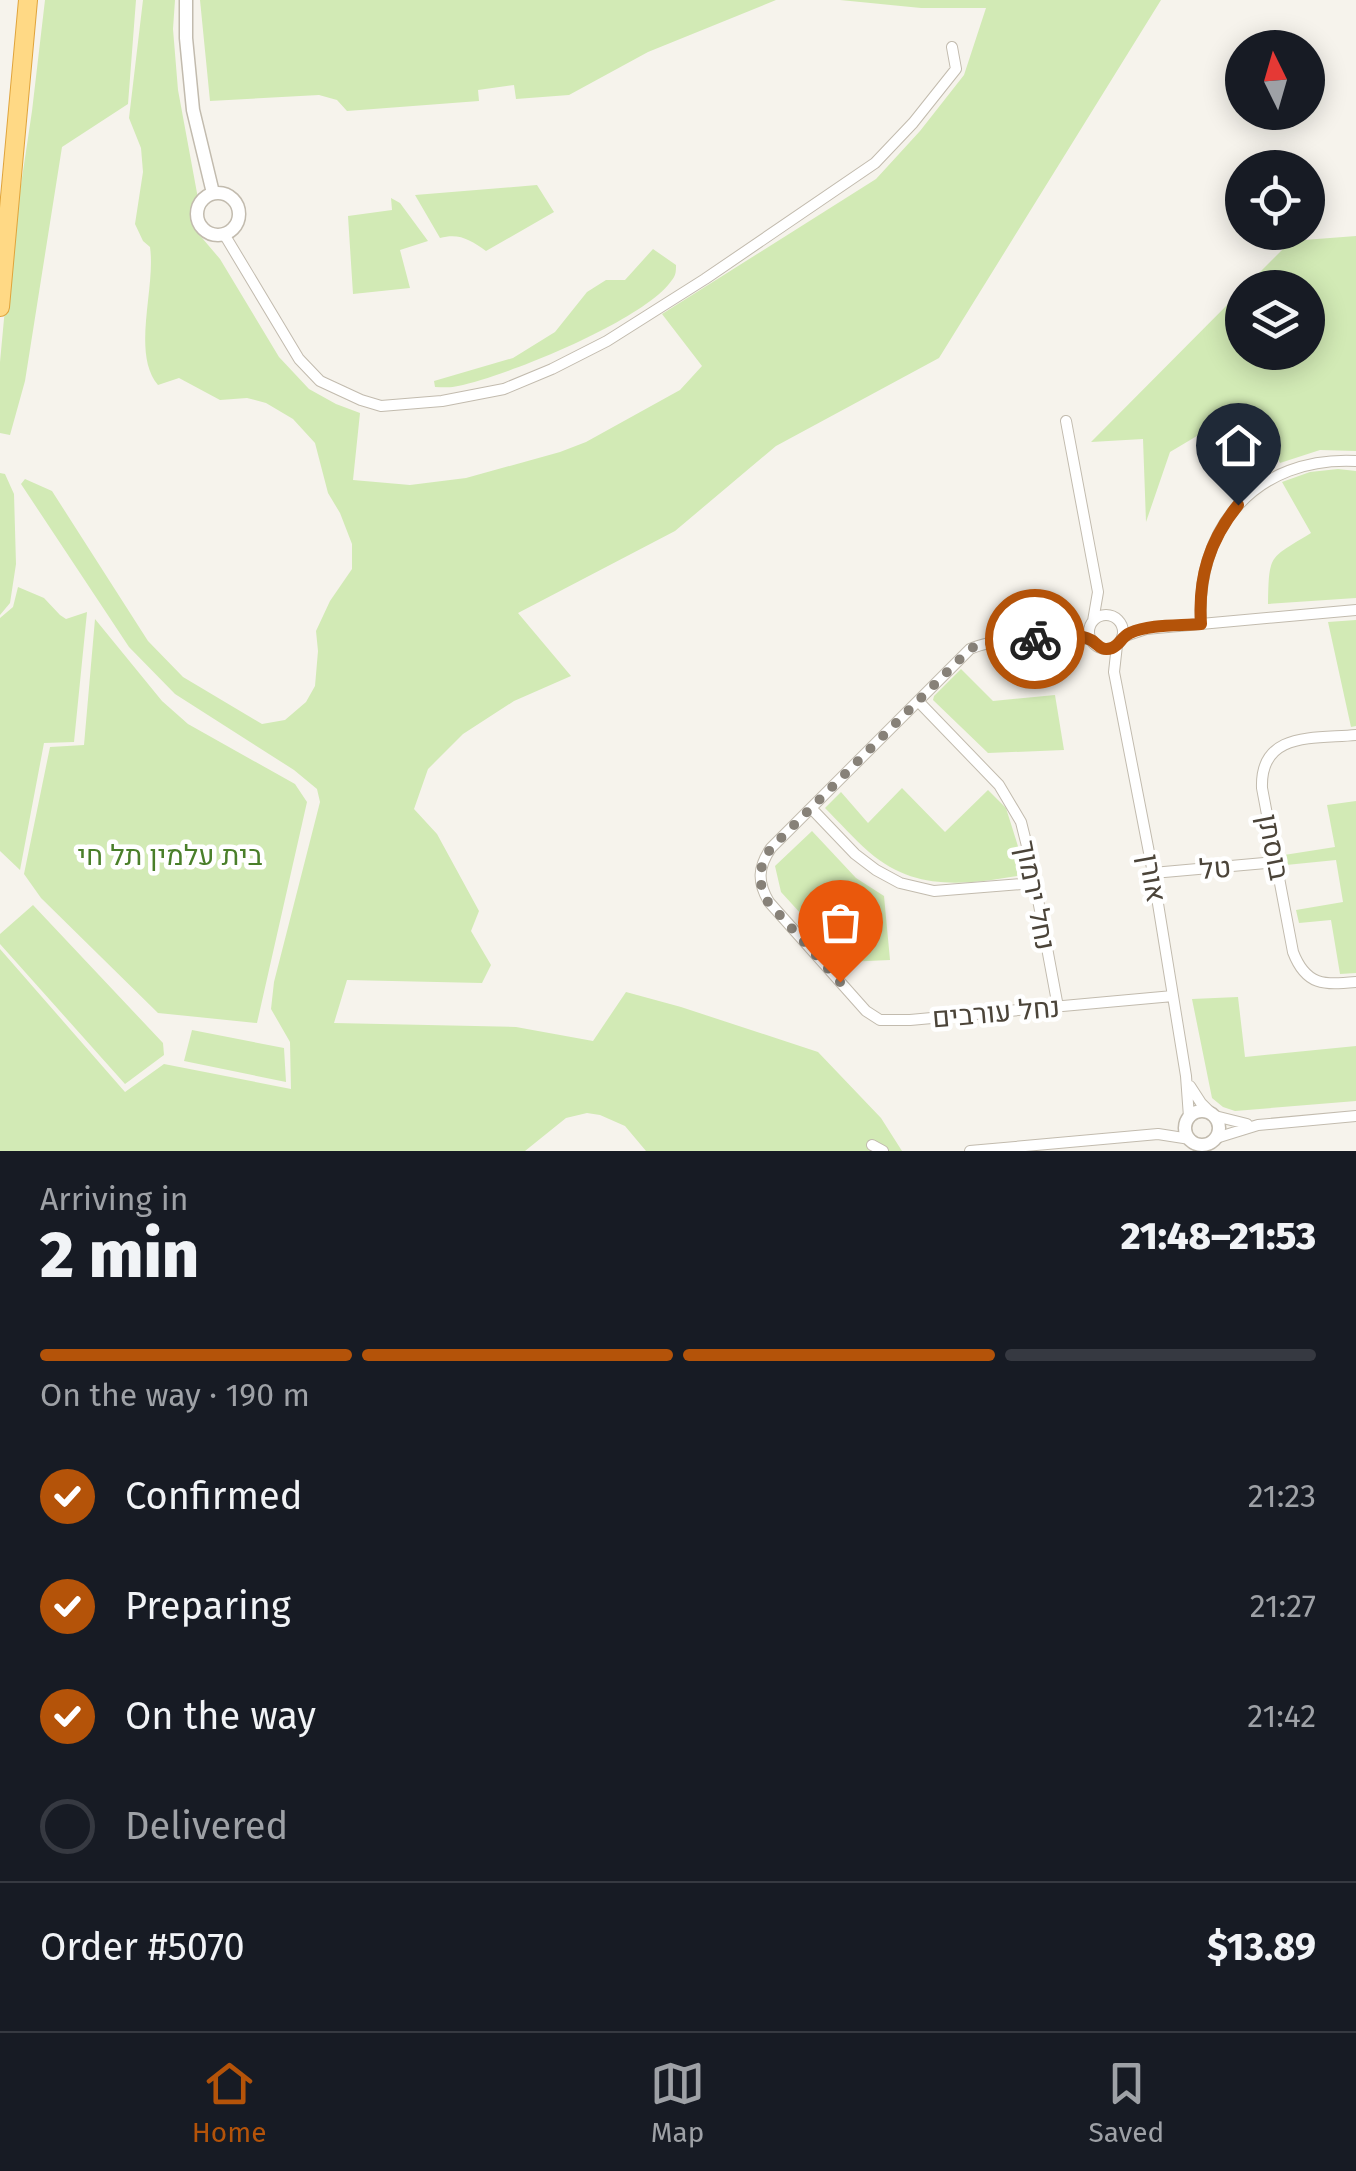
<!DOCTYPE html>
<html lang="en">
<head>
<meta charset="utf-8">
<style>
  body { margin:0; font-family:"Fira Sans",Heebo,sans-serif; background:#242831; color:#f1f3f6; height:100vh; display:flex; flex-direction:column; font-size:38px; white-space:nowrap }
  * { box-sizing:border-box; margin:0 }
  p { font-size:32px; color:#9ea1a6 }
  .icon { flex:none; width:55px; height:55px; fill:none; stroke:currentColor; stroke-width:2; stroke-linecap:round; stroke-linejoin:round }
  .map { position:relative; height:1151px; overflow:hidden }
  .details { display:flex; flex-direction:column; background:#171b24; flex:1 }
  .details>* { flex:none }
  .needle { width:65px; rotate:355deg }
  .fabs { position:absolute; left:1225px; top:30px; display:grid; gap:20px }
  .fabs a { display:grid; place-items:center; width:100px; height:100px; border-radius:50%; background:#171b24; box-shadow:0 5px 25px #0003; font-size:50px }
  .pin { position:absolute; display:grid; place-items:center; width:85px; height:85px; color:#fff; margin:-102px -42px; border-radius:50% 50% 50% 0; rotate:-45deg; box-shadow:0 0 10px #0007 }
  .pin .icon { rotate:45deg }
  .courier { position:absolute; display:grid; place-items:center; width:100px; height:100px; margin:-50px; border:8px solid #b45309; border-radius:50%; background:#fff; color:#222; box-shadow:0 2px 12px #0007 }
  .headline em { font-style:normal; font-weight:800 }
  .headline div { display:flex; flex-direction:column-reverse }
  .headline { display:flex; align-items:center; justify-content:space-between; height:170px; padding:0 40px }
  h1 { font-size:65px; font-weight:800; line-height:75px }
  .bar { display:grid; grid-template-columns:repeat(4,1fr); gap:15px 10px; align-content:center; height:120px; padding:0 40px }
  .bar i { height:12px; border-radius:8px; background:#363941 }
  .bar .current { background:#b45309 }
  .bar p { grid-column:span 4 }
  .line { display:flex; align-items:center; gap:25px; padding:0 40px; border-top:2px solid #363941 }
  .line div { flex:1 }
  ol { padding:0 40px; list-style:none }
  li { display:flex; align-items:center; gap:30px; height:110px }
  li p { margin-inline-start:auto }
  li .icon { padding:10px; border-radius:50%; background:#b45309; color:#fff; stroke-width:4 }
  li:last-child { color:#9ea1a6 }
  li i { width:55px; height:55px; border:5px solid #363941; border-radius:50% }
  .menu { display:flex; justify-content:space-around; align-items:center; height:140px; border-top:2px solid #363941; background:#171b24; font-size:28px; color:#9ea1a6 }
  .menu a { display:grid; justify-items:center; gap:5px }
  .menu .current { color:#b45309 }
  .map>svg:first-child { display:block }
  .green { fill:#d2eab5 }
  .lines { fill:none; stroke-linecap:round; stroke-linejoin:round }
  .minor-casing { stroke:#c2bbae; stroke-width:12 }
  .tertiary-casing { stroke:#c2bbae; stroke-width:15 }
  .trunk-casing { stroke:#e0a43c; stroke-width:20 }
  .minor { stroke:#fff; stroke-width:10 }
  .tertiary { stroke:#fff; stroke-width:12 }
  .trunk { stroke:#ffd985; stroke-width:18 }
  .done { stroke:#878178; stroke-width:10; stroke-dasharray:0 18 }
  .route { stroke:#b45309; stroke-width:12 }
  .labels { text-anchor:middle; stroke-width:9; stroke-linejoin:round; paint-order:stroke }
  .street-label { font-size:28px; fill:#4b4439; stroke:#fff }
  .park-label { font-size:28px; fill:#4a7f2a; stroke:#fff }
</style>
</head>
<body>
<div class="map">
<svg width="1356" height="1151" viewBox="0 0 1356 1151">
  <rect width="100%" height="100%" fill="#f6f3ec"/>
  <!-- green -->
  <path class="green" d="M45,0H136L128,104L62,147L25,381L10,435L0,433V362L9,265L32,111Z
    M143,0H175L173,29L178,90L197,193V232L220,259L279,357L309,389L336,404L360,413L353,480L410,485L466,478L560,452L586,442L680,390L702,366L662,314L876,179L920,131L964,75L986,8H921L840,0H1161L939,358L776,446L675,531L518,613L571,676L514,701L463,734L428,769L414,809L437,834L479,911L471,931L491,965L482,983L347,980L334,1023L516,1027L593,1041L626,992L681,1007L818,1052L881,1118L902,1151H646L625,1126L600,1115L587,1113L566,1118L525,1151H0V949L125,1092L164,1064L291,1089L290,1042L271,1009L274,982L320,802L317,789L294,770L175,694L129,647L21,484L25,479L52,491L148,641L183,677L262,724L285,720L306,702L315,686L318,651L316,631L330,601L352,569V544L340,513L328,493L315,443L293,419L266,403L247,398L220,400L179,378L158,385C131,353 156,288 150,247L143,241L135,224L143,172L141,148L129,118Z
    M200,0H776L648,52L569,95L516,99L514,85L478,90L479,101L347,111L337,100L319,95L210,101Z
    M537,185L554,212L486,251C470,240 460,233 440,238L415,195Z
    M391,198L400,203L428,241L400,250L410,288L353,294L348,216L392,210Z
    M1356,236V451L1320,450L1280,463L1249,405L1170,452L1146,522L1143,439L1091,442L1242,290V352H1308V288L1245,287L1291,241Z
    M653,249L676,265C676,271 676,275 672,280C645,320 507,376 458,386C451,388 443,387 435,387L434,381L513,358L555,332L587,292L606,280H625Z
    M1338,469L1356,471V598L1268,604C1269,553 1269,559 1311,533L1282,482L1310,472Z
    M0,473L5,474L14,494L16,564L10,603L0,615Z
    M18,587L44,598L60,615L66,619L87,612L74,742L44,743L20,870L0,851V618L13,607Z
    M95,619L162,701L188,724L295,784L307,802L257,1023L158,1013L41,898L24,874L50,747L84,745Z
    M1356,620V726L1351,727L1328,622Z
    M961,669L993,701L1055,695L1064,750L988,753L933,700L934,696Z
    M902,788L945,832L988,790L1006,808L1022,859L1021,873L1017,876C963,885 914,891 869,852C854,839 840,823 825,808L841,792L868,823Z
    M1356,801V973L1340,974L1331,920L1299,923L1296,910L1343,902L1336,860L1286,865L1284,855L1335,847L1327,805Z
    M812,831L856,878L884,896L890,960L845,962L781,892L775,866Z
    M33,905L163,1043L164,1055L125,1084L0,944V934Z
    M1238,997L1245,1057L1356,1046V1101L1235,1111L1223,1107L1212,1098L1192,999Z
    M192,1030L284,1048L286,1082L184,1061Z"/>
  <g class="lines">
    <defs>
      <path id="minor" d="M224,234L299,359L320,381L361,400L381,406L442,401L504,389L552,369L607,341L705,279L875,163L913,123L956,69L952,47
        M1066,421L1098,592L1093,621
        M1089 632a17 17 0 1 1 34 0a17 17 0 1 1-34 0Z
        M1201,624C1195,527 1257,456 1356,461
        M1122,637L1146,629L1356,610
        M1092,640C1065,633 995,638 970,649L771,848C758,867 757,882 769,902L866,1011L880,1020H910L1173,996
        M1117,645L1114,672L1153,873L1186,1076L1189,1117
        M918,701L999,785L1021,822L1031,862L1058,1007
        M1356,735C1314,739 1260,731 1262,788L1293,952C1306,986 1324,985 1356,982
        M811,808L855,854L876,870L900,883L934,891L1035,883
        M1153,873L1276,862
        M1190,1086L1201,1103L1211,1113
        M1215,1116L1247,1124
        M1216,1138L1258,1125L1356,1116
        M872,1145L883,1151
        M970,1151L1158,1134L1190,1139"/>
      <path id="tertiary" d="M186,0V38L193,110L213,193
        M197 214a21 21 0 1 1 42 0a21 21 0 1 1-42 0Z
        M1185 1128a17 17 0 1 1 34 0a17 17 0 1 1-34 0Z"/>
      <path id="trunk" d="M0,307L28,0"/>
    </defs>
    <!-- minor casing -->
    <use href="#minor" class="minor-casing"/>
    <!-- tertiary casing -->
    <use href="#tertiary" class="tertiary-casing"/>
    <!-- trunk casing -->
    <use href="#trunk" class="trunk-casing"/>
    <!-- minor -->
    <use href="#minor" class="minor"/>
    <!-- tertiary -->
    <use href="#tertiary" class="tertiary"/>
    <!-- trunk -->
    <use href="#trunk" class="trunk"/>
  </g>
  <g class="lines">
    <!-- done -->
    <path class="done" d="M840,982L768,902C757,882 758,867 771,848L970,649L980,644L1035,639"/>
    <!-- route -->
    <path class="route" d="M1035,639C1051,637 1076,631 1091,640C1098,644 1101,652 1112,648C1120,645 1121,637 1130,633C1150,624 1179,626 1201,624C1198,578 1209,541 1238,505"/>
  </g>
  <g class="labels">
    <!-- street labels -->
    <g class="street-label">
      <text transform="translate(1274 847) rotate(79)" y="10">בוסתן</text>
      <text transform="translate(1215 868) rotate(-5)" y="10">טל</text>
      <text transform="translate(1153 878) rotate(80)" y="10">אורן</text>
      <text transform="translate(1036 895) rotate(79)" y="10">נחל ירמוך</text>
      <text transform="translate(996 1012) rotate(-5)" y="10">נחל עורבים</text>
    </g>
    <!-- park labels -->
    <g class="park-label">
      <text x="170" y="865">בית עלמין תל חי</text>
    </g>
  </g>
</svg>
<div class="fabs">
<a><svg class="needle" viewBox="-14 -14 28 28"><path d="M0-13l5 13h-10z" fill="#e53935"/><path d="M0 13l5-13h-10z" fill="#9ea1a6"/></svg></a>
<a><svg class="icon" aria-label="locate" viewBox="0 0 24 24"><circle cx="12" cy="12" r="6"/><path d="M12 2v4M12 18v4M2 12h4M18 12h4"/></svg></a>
<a><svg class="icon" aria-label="layers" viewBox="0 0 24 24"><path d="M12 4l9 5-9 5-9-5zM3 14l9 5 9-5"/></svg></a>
</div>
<div class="pin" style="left:840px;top:982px;background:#ea580c"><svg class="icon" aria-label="bag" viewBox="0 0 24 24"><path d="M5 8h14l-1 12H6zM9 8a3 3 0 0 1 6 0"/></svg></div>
<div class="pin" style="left:1238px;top:505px;background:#1f2937"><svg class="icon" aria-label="home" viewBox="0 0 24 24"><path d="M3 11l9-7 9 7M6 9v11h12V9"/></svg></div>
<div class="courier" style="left:1035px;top:639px"><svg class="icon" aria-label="bike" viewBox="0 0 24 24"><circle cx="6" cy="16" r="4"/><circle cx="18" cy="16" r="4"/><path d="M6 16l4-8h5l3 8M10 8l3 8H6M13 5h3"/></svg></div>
</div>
<section class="details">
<div class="headline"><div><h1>2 min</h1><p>Arriving in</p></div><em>21:48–21:53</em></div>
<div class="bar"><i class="current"></i><i class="current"></i><i class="current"></i><i></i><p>On the way · 190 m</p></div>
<ol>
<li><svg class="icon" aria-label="check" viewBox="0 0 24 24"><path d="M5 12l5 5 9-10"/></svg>Confirmed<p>21:23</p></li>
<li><svg class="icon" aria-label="check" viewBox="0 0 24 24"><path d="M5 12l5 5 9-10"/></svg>Preparing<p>21:27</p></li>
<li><svg class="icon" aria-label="check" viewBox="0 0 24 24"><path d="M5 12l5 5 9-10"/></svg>On the way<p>21:42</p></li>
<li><i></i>Delivered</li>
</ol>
<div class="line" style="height:130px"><div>Order #5070</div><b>$13.89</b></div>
</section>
<nav class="menu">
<a class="current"><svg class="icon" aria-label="home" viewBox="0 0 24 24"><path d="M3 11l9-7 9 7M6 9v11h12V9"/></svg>Home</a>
<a><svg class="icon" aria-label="map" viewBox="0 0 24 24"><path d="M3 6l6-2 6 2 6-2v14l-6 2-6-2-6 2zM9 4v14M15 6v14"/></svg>Map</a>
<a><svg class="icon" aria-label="saved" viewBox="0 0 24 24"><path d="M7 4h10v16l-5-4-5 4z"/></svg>Saved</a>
</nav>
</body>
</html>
